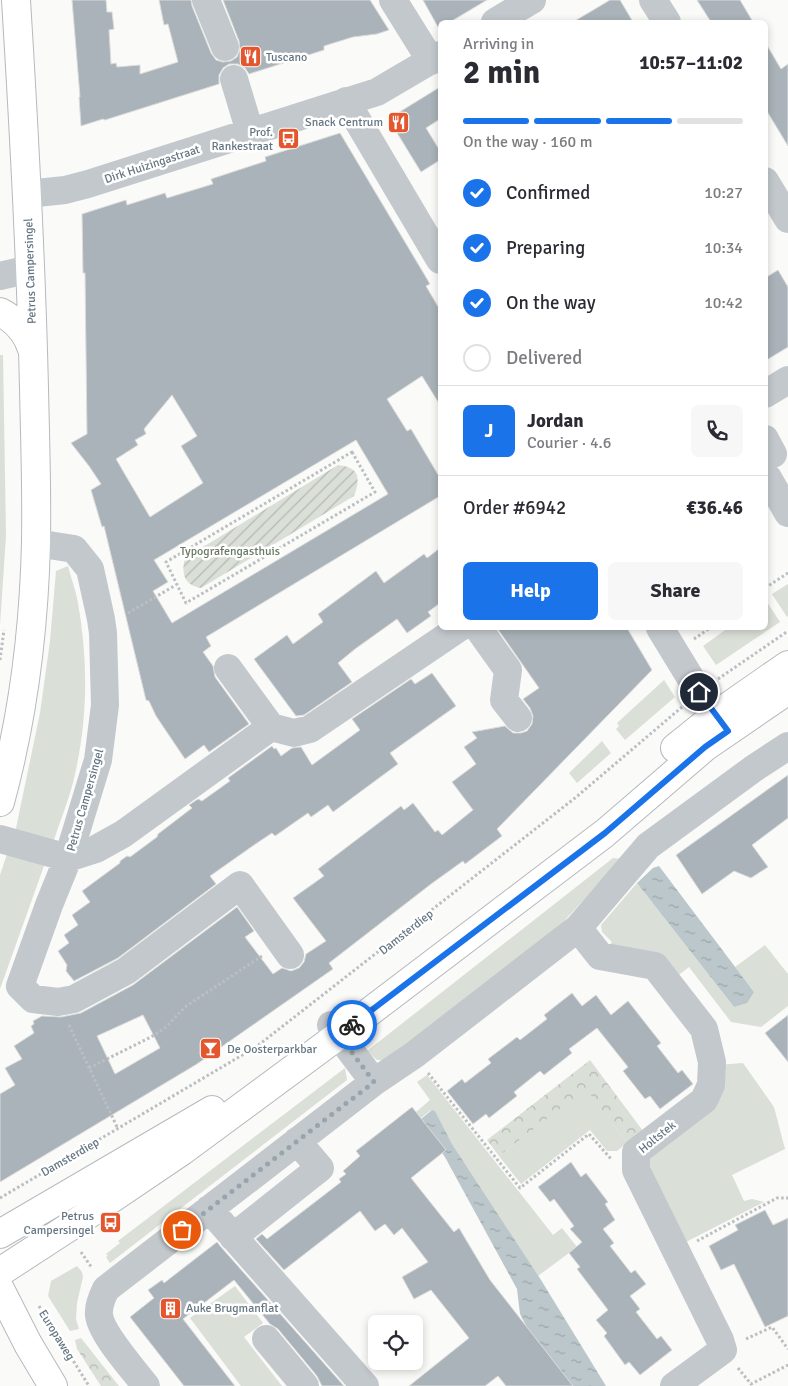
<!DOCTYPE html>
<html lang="en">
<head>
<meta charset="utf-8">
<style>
  body { margin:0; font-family:Signika,sans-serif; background:#f7f7f7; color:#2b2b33; height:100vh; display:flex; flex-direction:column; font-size:19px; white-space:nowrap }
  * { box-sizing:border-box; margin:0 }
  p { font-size:16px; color:#7c7c81 }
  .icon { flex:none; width:28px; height:28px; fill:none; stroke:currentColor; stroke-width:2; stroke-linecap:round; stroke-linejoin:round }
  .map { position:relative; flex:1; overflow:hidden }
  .details { position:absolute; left:438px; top:20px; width:330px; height:610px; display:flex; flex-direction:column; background:#fff; border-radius:8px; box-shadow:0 2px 8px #0003 }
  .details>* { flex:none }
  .tools { position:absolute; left:368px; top:1315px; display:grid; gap:10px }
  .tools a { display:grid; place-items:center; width:55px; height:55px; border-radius:8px; background:#fff; box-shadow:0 2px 8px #0003; font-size:25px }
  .pin { position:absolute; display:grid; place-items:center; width:42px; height:42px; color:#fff; margin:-21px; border:2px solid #fff; border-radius:50%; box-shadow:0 1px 5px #0007 }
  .courier { position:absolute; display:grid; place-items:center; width:50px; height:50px; margin:-25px; border:4px solid #1a73e8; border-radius:50%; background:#fff; color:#222; box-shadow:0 1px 6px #0007 }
  .overview em { font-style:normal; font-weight:700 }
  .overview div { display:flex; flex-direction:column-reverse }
  .overview { display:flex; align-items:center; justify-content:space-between; height:85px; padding:0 25px }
  h1 { font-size:32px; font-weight:700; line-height:38px }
  .bar { display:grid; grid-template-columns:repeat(4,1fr); gap:8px 5px; align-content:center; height:60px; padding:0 25px }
  .bar i { height:6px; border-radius:4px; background:#e1e1e2 }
  .bar .on { background:#1a73e8 }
  .bar p { grid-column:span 4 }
  .line { display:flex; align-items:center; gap:12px; padding:0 25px; border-top:1px solid #e1e1e2 }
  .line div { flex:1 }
  .round { display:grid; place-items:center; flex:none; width:52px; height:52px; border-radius:8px; background:#f7f7f7 }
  ol { padding:0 25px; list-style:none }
  li { display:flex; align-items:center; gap:15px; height:55px }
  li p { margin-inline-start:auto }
  li .icon { padding:5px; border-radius:50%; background:#1a73e8; color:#fff; stroke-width:4 }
  li:last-child { color:#7c7c81 }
  li i { width:28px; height:28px; border:2px solid #e1e1e2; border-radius:50% }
  .cta { display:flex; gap:10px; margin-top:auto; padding:10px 25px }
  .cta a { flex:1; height:58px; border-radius:8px; background:#1a73e8; color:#fff; font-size:20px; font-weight:700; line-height:58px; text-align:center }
  .cta a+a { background:#f7f7f7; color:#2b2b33 }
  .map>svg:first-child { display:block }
  .green { fill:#dadfd7 }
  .forest { fill:url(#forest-crowns) }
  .garden { fill:url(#garden-furrows) }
  .water { fill:url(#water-ripples) }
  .building { fill:#aab3b9; stroke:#dcdcda; fill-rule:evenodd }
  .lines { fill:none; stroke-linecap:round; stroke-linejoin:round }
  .major-casing { stroke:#b5babe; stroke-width:30 }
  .path { stroke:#bbbfc2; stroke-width:3; stroke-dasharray:2.5 2.5; stroke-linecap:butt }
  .minor { stroke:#c3c8cc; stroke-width:28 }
  .major { stroke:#fff; stroke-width:28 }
  .done { stroke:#99a4ac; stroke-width:5; stroke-dasharray:0 9 }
  .route { stroke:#1a73e8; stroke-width:6 }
  .labels { text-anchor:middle; stroke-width:5; stroke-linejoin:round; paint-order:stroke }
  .poi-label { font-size:12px; fill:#657683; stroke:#fff; text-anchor:start }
  .street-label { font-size:12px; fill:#657683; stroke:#fff }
  .park-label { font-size:12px; fill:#687a64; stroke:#fff }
</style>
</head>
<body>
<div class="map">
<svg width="788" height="1386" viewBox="0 0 788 1386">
  <defs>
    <pattern id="forest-crowns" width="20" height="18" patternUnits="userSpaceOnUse" patternTransform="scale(1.25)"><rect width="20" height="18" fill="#dadfd7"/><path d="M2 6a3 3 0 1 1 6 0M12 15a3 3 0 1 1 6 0" fill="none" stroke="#b4b9b4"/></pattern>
    <pattern id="garden-furrows" width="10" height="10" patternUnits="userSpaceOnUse" patternTransform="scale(1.25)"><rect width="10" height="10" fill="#dadfd7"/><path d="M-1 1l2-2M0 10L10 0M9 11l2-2" fill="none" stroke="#b4b9b4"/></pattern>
    <pattern id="water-ripples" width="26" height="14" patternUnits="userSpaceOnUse" patternTransform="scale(1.25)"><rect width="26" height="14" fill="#bbc7cb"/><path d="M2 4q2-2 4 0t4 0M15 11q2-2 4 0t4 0" fill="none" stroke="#9ca6aa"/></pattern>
  </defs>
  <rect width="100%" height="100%" fill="#fafaf8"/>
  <!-- green -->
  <path class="green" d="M0,355H3L6,536L0,625Z
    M68,566C71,578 76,591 78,603C88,659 88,718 75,774C70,798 60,820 53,843L15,833L40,713L50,641L56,571Z
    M788,584V616L787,617L772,594Z
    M765,599L780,622L716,665L703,646L728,628H765Z
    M664,680L675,697L625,740L616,729L619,726L617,723Z
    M602,741L611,753L577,783L569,773Z
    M7,854L38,859L44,866L0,989V875Z
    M613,858L621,859L554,932L386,1060H377L367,1051Z
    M637,883L734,1007L754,992L735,967L765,945L788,974V1006L761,1027L731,1022L689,967L676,977L607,948L612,942L602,932L601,925Z
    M743,1063L774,1107L785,1149L732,1175L744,1201L752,1199L764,1202L682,1244L644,1159L718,1065Z
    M345,1068L347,1080L110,1263L106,1257L108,1256L106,1254L120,1243L118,1241Z
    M427,1075L553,1235L562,1228L577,1247L538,1276L452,1144L435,1112L431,1110L421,1118L416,1112L430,1100L417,1082Z
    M586,1088L627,1143L617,1151H607L590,1130L521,1184L499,1156Z
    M77,1266L82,1272L83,1277L77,1303L76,1319L79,1329L70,1331L48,1296L51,1281Z
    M235,1286L263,1323L244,1337L282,1386H241L190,1318Z"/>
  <!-- forest -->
  <path class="forest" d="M590,1060L643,1131L627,1143L586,1089L499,1156L487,1140Z
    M81,1338L119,1386H101L77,1349L75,1340Z"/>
  <!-- garden -->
  <path class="garden" d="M338,465C359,467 361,478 354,496L201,588C184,585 181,574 185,558Z"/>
  <!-- water -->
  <path class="water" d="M659,866L754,992L747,1003L734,1007L637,883L653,868Z
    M432,1110L435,1111L452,1144L541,1280L606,1386H567L538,1349L520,1314L517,1289L446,1159L421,1119Z"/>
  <!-- building -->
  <path class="building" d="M72,0H106L107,12H112L114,29L109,30L111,64L116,63L117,67L140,65V74L178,62L168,24L164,25L159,0H191L192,6L211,53L216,60L223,62L231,61L237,57L240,49L239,41L223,0H370L389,30L377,34L353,37L324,46V50L249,74L245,68L238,64H229L223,68L219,75V84L105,120L103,119L81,126L79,97H80Z
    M423,0H487L450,22H440L439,29Z
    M610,0H620L633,22H573Z
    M697,0H740L753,22H711Z
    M765,42L781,69L788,64V146L765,108Z
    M440,87V119L426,128L440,151V160L421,172L391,123L393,116Z
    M340,133L430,284L426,286L440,310V405L422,376L387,399L407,431L411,429L440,478V496L206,637L211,646L203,652L213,666L215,677L249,724L209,752L204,745L185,759L156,716L149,701L146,700L104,526L102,527L91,490L101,484L89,466L71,443L87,434L85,273H83L82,214L126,200L127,205L165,193L167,198L213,184L211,179L266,161L265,157ZM172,395L197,436L181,446L203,483L150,517L116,459L138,445L135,440L146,434L144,429ZM356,440L388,494L172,623L153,591L168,582L154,560Z
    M778,270L788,287V347L765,361V278Z
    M440,548V603L428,612L431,616L407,633L397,619L355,649L338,663L352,682L304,715L296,716L254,659L287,635L293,644L323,622L318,614L376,571L384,583L424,554L427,558Z
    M497,628H627L652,670L497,829L502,836L465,864L463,861L431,884L329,963L333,969L197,1064L0,1182V1094L15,1085L5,1068L22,1059L14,1046L34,1033L31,1026L34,1024L33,1021L42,1016L61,1017L81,1013L133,985L237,907L254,931L245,937L273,974L282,968L291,971L299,968L304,962L306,954L326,941L293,898L324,876L318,869L401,806L404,810L413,803L435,832L438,830L442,835L473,810L452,782L476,764L464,747L477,738L472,732L505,726L513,733H521L527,731L532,724L533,716L530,708L523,699L539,688ZM143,1015L160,1048L115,1074L97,1036Z
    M432,673L456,706L390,753L398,764L333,812L328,805L311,817L308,813L275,836L272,833L254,845L210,876L216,884L118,958L74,981L66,971L67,965L58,951L69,943L64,935L78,925L72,915L90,902L82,891L120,863V861L127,856L130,857L157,837L158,834L192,808L189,805L198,799L202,801L230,781L228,778L272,746L274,749L276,748L281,756L292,748L301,747L312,765L360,730L352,719L411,679L415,684Z
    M788,775V818L752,845L768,867L751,878L734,871L702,894L676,855Z
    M572,993L582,1006L596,995L611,1015L628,1001L661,1043L657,1046L678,1073L682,1070L693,1084L660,1109L650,1096L645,1099L623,1071L628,1067L597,1028L569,1049L572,1053L544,1075L540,1071L514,1092L517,1096L489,1118L486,1114L473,1124L447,1091L462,1079L465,1083L491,1063L488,1059L517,1037L520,1040L547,1019L544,1015Z
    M788,1015V1062L765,1033Z
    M412,1107L446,1150L411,1178L454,1232L459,1228L490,1280L573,1386H506L498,1376L485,1386H409L469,1338L431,1290L414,1299L402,1277L428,1262L402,1228L394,1235L385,1224L375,1231L360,1211L284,1270L256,1239L262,1234L267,1239L341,1182L339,1179L346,1174L343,1171L360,1156L356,1151Z
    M571,1162L581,1177L586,1173L608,1202L605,1204L615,1220L603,1229L614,1243L610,1246L631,1273L635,1270L646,1284L630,1296L640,1309L636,1312L657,1339L661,1336L672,1350L640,1375L629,1362L625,1365L604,1336L607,1333L596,1320L608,1310L577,1269L580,1267L569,1253L582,1242L570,1229L574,1226L554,1199L550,1202L538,1187Z
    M765,1210L773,1225L788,1218V1316L765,1327L734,1264L721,1270L709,1246L738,1230L735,1225Z
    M217,1242L221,1247L344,1386H322L317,1376L278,1329L270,1324L234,1280L183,1319L235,1386H184L130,1317L154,1298L148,1290L162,1280L164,1283Z"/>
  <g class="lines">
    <defs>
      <path id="major" d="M0,312C16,320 27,333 32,349
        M675,748L716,715L788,665
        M0,802C23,718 34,629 36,542C37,491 35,439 34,388C31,259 24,129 16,0
        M0,1234L212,1110
        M0,1272L83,1218L182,1151L339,1035L605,833L705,747L788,690
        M0,1289L28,1344L53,1386"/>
    </defs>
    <!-- major casing -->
    <use href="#major" class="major-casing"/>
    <!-- path -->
    <path class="path" d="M352,452L375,492L186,603L166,562Z
      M765,588L788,573
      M128,613L176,585
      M694,639L710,628
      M0,660L4,630
      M718,679L788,631
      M69,1025L118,1129
      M89,1068L151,1037L165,1028L185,1007L262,956
      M428,1073L520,1188L589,1134L611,1159
      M0,1198L256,1047L575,798L682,707
      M697,1241L777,1198H788
      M81,1252L92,1268
      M39,1306L89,1386
      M746,1339L772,1327L788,1349
      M738,1368L751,1384L788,1365"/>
    <!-- minor -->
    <path class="minor" d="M206,0L225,47
      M393,0L431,61
      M653,0L667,22
      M495,22L532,0
      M234,79L250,132
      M346,101L440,260
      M765,181L788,219
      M27,194L65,190L88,184L377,92L440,55
      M0,276L30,269
      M765,394L788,380
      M765,439L773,454
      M768,478L788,513
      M36,543L74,549L90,569L101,619L103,633L105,705L98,760L68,858L49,905L20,986L33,999L58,1002L74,999L126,971L240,885L290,955
      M478,628L508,670L504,700L518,718
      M660,628L699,692L728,731
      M228,668L271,727
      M0,839L68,858L96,849L123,834L271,727L294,733L310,729L459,628
      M578,928L600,956L655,966L704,1029L712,1062L711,1085L704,1100L636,1152V1170L720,1340L723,1350L674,1386
      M331,1025L374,1082
      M209,1209L365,1386
      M233,1237L320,1168L297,1141
      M266,1339L305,1386
      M146,1386C134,1370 101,1334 99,1315C98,1306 102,1297 106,1289L374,1082L414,1055L578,928L648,846L753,769L788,746"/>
    <!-- major -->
    <use href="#major" class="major"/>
  </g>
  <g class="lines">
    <!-- done -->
    <path class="done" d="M182,1230L374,1082L339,1035L352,1025"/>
    <!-- route -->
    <path class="route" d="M352,1025L605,833L705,747L728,731L699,692"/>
  </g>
  <!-- icons -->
  <defs>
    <symbol id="restaurant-square" viewBox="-11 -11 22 22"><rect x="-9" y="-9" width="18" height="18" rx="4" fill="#e4572e" stroke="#fff"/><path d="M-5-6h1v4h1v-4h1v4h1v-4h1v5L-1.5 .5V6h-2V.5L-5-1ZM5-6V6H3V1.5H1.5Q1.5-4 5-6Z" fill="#fff"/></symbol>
    <symbol id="bus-square" viewBox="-11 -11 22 22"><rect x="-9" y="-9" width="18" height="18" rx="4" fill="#e4572e" stroke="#fff"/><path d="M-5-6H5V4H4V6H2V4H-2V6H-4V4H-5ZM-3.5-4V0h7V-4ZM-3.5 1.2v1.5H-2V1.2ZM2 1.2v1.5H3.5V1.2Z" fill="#fff"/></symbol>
    <symbol id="bar-square" viewBox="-11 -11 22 22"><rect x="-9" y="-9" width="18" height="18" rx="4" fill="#e4572e" stroke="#fff"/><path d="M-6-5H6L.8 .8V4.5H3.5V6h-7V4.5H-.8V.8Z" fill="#fff"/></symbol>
    <symbol id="building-square" viewBox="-11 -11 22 22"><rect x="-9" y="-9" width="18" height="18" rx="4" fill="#e4572e" stroke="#fff"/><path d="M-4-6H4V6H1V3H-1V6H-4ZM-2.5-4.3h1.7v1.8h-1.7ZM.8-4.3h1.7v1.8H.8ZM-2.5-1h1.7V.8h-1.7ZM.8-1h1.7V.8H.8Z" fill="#fff"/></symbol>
  </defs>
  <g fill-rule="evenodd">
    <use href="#restaurant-square" x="238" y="44" width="25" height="25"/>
    <use href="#restaurant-square" x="386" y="110" width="25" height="25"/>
    <use href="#bus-square" x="276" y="126" width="25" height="25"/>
    <use href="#bar-square" x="198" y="1036" width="25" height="25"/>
    <use href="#bus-square" x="98" y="1210" width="25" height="25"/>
    <use href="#building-square" x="158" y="1296" width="25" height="25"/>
  </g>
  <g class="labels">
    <!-- poi labels -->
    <g class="poi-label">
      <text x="266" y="61">Tuscano</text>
      <text x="383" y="126" text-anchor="end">Snack Centrum</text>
      <text x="273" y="136" text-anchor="end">Prof.<tspan x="273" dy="14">Rankestraat</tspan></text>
      <text x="227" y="1053">De Oosterparkbar</text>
      <text x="94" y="1220" text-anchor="end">Petrus<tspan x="94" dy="14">Campersingel</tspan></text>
      <text x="186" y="1312">Auke Brugmanflat</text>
    </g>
    <!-- street labels -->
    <g class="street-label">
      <text transform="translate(152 164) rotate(-18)" y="4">Dirk Huizingastraat</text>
      <text transform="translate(30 271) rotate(-92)" y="4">Petrus Campersingel</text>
      <text transform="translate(85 800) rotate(-74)" y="4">Petrus Campersingel</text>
      <text transform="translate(406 932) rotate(-38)" y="4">Damsterdiep</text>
      <text transform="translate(657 1137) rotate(-39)" y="4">Holtstek</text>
      <text transform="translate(70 1157) rotate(-30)" y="4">Damsterdiep</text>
      <text transform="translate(57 1335) rotate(58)" y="4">Europaweg</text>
    </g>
    <!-- park labels -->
    <g class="park-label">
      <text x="230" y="555">Typografengasthuis</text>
    </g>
  </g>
</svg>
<div class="tools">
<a><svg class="icon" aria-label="locate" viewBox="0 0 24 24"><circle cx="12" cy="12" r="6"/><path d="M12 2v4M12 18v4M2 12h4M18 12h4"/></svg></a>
</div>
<div class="pin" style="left:182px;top:1230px;background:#ea580c"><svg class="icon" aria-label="bag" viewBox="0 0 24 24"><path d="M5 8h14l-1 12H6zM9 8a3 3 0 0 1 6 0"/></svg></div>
<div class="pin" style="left:699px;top:692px;background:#1f2937"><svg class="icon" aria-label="home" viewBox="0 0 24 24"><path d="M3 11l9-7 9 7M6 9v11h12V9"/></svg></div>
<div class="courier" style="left:352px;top:1025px"><svg class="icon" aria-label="bike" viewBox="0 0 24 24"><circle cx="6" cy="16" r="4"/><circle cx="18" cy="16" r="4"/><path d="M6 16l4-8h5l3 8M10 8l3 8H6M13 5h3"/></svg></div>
<section class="details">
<div class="overview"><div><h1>2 min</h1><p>Arriving in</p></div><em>10:57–11:02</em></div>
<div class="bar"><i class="on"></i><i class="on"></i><i class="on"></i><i></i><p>On the way · 160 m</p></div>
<ol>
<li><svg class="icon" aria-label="check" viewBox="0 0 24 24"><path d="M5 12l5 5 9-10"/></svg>Confirmed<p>10:27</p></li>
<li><svg class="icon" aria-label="check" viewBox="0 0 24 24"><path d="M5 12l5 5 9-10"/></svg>Preparing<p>10:34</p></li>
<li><svg class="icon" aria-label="check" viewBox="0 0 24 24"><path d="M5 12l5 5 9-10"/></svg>On the way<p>10:42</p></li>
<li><i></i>Delivered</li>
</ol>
<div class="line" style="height:90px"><b class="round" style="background:#1a73e8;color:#fff">J</b><div><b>Jordan</b><p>Courier · 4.6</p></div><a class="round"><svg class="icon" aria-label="phone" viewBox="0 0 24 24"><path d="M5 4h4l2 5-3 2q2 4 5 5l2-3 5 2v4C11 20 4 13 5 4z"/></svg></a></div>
<div class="line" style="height:65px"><div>Order #6942</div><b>€36.46</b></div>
<div class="cta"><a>Help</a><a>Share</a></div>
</section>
</div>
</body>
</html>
